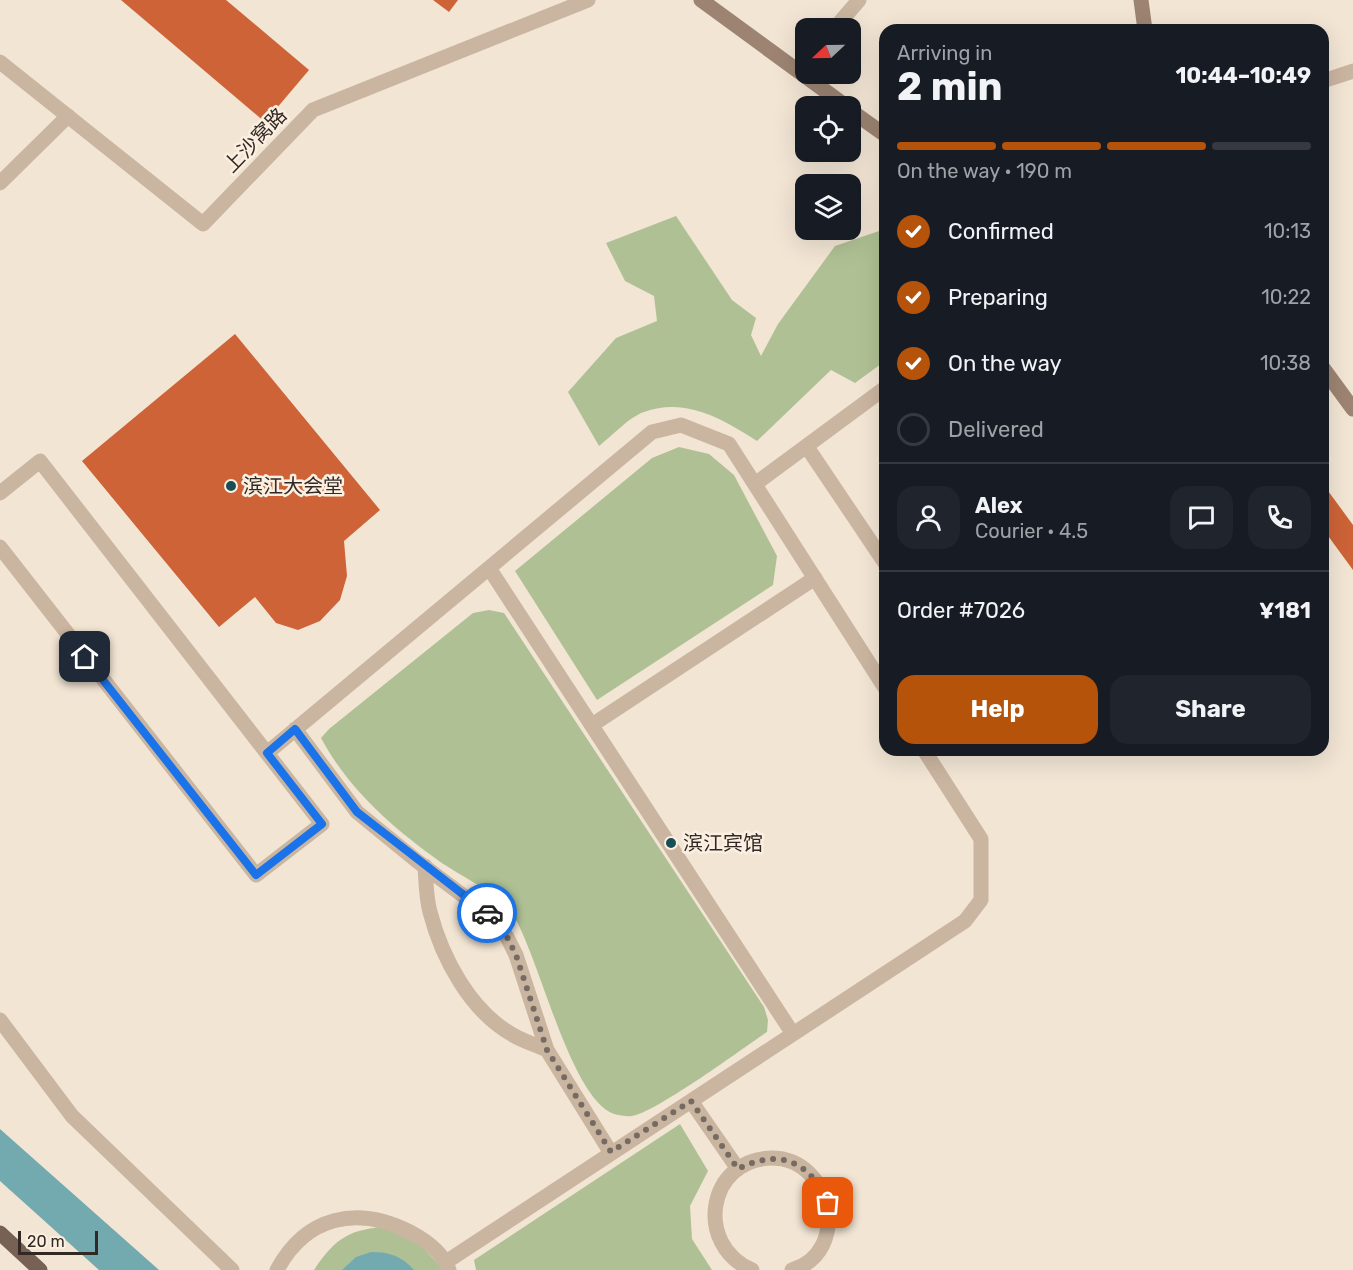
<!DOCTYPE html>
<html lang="en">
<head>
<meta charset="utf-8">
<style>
  body { margin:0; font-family:Rubik,"Noto Sans SC",sans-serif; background:#20242c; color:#f1f3f6; height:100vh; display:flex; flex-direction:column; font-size:22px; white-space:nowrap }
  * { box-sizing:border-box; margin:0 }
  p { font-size:20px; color:#9ea1a6 }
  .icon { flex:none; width:33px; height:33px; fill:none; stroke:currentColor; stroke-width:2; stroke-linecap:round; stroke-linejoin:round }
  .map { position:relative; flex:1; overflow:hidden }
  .details { position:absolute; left:879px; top:24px; width:450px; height:732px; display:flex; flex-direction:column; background:#171b24; border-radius:18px; box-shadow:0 6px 24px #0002 }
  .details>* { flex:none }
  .needle { width:39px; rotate:248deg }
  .tools { position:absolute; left:795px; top:18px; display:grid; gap:12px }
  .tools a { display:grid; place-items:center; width:66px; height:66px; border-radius:12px; background:#171b24; box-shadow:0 6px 24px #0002; font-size:30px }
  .scale { position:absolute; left:18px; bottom:15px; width:80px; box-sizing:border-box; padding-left:6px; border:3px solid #332924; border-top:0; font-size:16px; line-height:21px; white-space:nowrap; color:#332924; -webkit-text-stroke:4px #faefe0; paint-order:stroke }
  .pin { position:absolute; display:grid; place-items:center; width:51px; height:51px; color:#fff; margin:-26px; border-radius:12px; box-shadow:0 3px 9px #0006 }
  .courier { position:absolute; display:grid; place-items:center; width:60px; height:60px; margin:-30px; border:4px solid #1a73e8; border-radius:50%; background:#fff; color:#222; box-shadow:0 2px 8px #0007 }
  .headline em { font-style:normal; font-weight:700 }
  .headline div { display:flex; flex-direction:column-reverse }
  .headline { display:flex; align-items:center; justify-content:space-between; height:102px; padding:0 18px }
  h1 { font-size:39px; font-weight:700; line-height:45px }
  .bar { display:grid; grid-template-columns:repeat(4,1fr); gap:9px 6px; align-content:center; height:72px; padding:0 18px }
  .bar i { height:8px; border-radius:4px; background:#363941 }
  .bar .active { background:#b45309 }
  .bar p { grid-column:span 4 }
  .line { display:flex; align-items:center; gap:15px; padding:0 18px; border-top:2px solid #363941 }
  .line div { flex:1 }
  .round { display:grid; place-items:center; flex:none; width:63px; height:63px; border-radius:18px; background:#20242c }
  ol { padding:0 18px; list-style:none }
  li { display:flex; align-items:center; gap:18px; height:66px }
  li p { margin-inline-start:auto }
  li .icon { padding:6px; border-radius:50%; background:#b45309; color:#fff; stroke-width:4 }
  li:last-child { color:#9ea1a6 }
  li i { width:33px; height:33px; border:3px solid #363941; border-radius:50% }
  .cta { display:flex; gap:12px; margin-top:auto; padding:12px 18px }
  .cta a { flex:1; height:69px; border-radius:18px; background:#b45309; color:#fff; font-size:24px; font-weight:700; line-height:69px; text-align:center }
  .cta a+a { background:#20242c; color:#f1f3f6 }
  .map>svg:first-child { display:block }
  .green { fill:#afc194 }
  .water { fill:#72aab0 }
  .pier { fill:#f2e5d4 }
  .building { fill:#cd6337 }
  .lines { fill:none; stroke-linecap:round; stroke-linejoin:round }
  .lane { stroke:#cab5a0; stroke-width:15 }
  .street { stroke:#cab5a0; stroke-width:15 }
  .secondary { stroke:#9d8472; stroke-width:15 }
  .primary { stroke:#766154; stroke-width:15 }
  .done { stroke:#766b62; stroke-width:6; stroke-dasharray:0 10.8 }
  .route { stroke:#1a73e8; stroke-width:8 }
  .poi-dot { fill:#184f56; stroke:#faefe0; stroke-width:2 }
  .labels { text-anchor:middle; stroke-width:5; stroke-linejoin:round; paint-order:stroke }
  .street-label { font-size:20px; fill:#332924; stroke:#faefe0 }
  .poi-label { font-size:20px; fill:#332924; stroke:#faefe0; text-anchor:start }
</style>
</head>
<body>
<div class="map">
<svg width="1353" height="1270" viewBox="0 0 1353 1270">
  <rect width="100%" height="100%" fill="#f2e5d4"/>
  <!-- green -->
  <path class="green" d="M676,216L732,300L756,318L751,335L761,356L778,324L835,246L885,229V361L855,383L831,370L757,441C722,419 686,397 644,412C629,417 612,436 599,446L568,392L616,338L657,321L654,296L625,281L606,243Z
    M679,447L709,454L734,475L777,556L773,585L597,700L515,571L652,458Z
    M489,610L504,613L764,1007L768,1020L767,1032C742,1049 655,1113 632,1116C628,1117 618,1115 614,1114C570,1098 540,958 513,915C499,893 460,876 439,861C392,827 349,790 321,738L329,729L473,613Z
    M680,1124L708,1171L690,1206L692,1239L712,1270H476L474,1260Z
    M389,1227L411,1235L444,1270H314C335,1238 351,1228 389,1227Z"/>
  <!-- water -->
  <path class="water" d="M0,1129L159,1270H0Z
    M371,1252C389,1252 402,1256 414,1270H342L356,1257Z"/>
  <!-- pier -->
  <path class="pier" d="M0,1181L99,1270H0Z"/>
  <!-- building -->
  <path class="building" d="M121,0H226L309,70L265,122Z
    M433,0H458L449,12Z
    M235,334L380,510L344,541L347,576L340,600L320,621L298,630L276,623L255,597L219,627L82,461Z
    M1323,484L1353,525V570L1323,529Z"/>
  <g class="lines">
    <!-- lane -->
    <path class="lane" d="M0,62L203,224L313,110L588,0"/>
    <!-- street -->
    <path class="street" d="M835,28L859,0
      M1323,81L1353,71
      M0,183L68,116
      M807,447L885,563
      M755,484L885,388
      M0,493L40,461L322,824L256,875L0,547
      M489,568L793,1034
      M592,725L815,578
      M295,729L357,812L417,861L485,912L507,937L516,955L547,1050L611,1153
      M267,753L652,432L681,425L729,444L885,688
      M425,866C426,881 426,898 430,912C442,958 470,1011 513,1035C523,1041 536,1045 547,1050
      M0,1020L72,1116L232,1270
      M691,1101L738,1169
      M446,1262L965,921L981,900V839L924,750
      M277,1270C306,1216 357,1205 410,1232C425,1240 443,1253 449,1270
      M752,1270C694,1245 707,1159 772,1158C832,1158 852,1252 792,1270"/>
    <!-- secondary -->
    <path class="secondary" d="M701,0L846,106
      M1141,0L1145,30
      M850,110L885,135
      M1323,368L1353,409"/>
    <!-- primary -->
    <path class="primary" d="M0,1233L40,1270"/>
  </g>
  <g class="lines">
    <!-- done -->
    <path class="done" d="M487,913L507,937L516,955L547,1050L611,1152L691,1101L738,1169C779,1148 810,1161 828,1203"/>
    <!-- route -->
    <path class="route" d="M85,657L256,875L322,824L267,753L295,729L357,812L487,913"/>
  </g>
  <!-- markers -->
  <g class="poi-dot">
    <circle cx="231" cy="486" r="6"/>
    <circle cx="671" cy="843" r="6"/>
  </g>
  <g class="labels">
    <!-- street labels -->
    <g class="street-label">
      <text transform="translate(255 140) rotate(-46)" y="7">上沙窝路</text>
    </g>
    <!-- poi labels -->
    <g class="poi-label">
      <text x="243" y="493">滨江大会堂</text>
      <text x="683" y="850">滨江宾馆</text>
    </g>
  </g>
</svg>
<div class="tools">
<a><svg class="needle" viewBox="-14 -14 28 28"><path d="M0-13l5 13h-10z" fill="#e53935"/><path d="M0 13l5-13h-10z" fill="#9ea1a6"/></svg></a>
<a><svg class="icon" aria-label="locate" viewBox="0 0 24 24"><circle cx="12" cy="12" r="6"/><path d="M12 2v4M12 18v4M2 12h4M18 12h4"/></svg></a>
<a><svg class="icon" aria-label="layers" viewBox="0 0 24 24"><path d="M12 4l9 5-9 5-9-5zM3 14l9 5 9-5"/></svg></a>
</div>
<div class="scale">20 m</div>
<div class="pin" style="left:828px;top:1203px;background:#ea580c"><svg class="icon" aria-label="bag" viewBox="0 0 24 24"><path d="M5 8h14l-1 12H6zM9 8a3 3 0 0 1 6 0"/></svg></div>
<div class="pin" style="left:85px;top:657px;background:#1f2937"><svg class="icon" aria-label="home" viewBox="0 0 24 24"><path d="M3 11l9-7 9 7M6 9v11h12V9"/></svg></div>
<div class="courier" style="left:487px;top:913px"><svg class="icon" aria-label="car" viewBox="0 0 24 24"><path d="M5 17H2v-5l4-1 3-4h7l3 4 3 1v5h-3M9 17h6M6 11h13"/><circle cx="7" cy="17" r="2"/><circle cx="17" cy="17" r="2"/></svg></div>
<section class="details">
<div class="headline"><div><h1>2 min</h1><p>Arriving in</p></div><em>10:44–10:49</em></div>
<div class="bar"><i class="active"></i><i class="active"></i><i class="active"></i><i></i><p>On the way · 190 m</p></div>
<ol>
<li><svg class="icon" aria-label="check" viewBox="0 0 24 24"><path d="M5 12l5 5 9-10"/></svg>Confirmed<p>10:13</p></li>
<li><svg class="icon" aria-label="check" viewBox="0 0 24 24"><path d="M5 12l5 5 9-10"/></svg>Preparing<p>10:22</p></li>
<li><svg class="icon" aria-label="check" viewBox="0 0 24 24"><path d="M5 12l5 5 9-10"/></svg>On the way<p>10:38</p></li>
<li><i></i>Delivered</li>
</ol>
<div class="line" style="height:108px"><a class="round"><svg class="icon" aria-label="person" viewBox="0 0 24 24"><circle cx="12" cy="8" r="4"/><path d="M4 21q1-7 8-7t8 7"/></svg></a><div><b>Alex</b><p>Courier · 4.5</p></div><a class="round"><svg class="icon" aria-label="chat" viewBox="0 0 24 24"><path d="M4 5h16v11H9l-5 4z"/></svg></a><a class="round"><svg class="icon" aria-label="phone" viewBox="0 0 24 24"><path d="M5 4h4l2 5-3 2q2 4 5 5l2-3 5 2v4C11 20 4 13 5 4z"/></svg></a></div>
<div class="line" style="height:78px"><div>Order #7026</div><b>¥181</b></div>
<div class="cta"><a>Help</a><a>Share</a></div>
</section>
</div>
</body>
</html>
